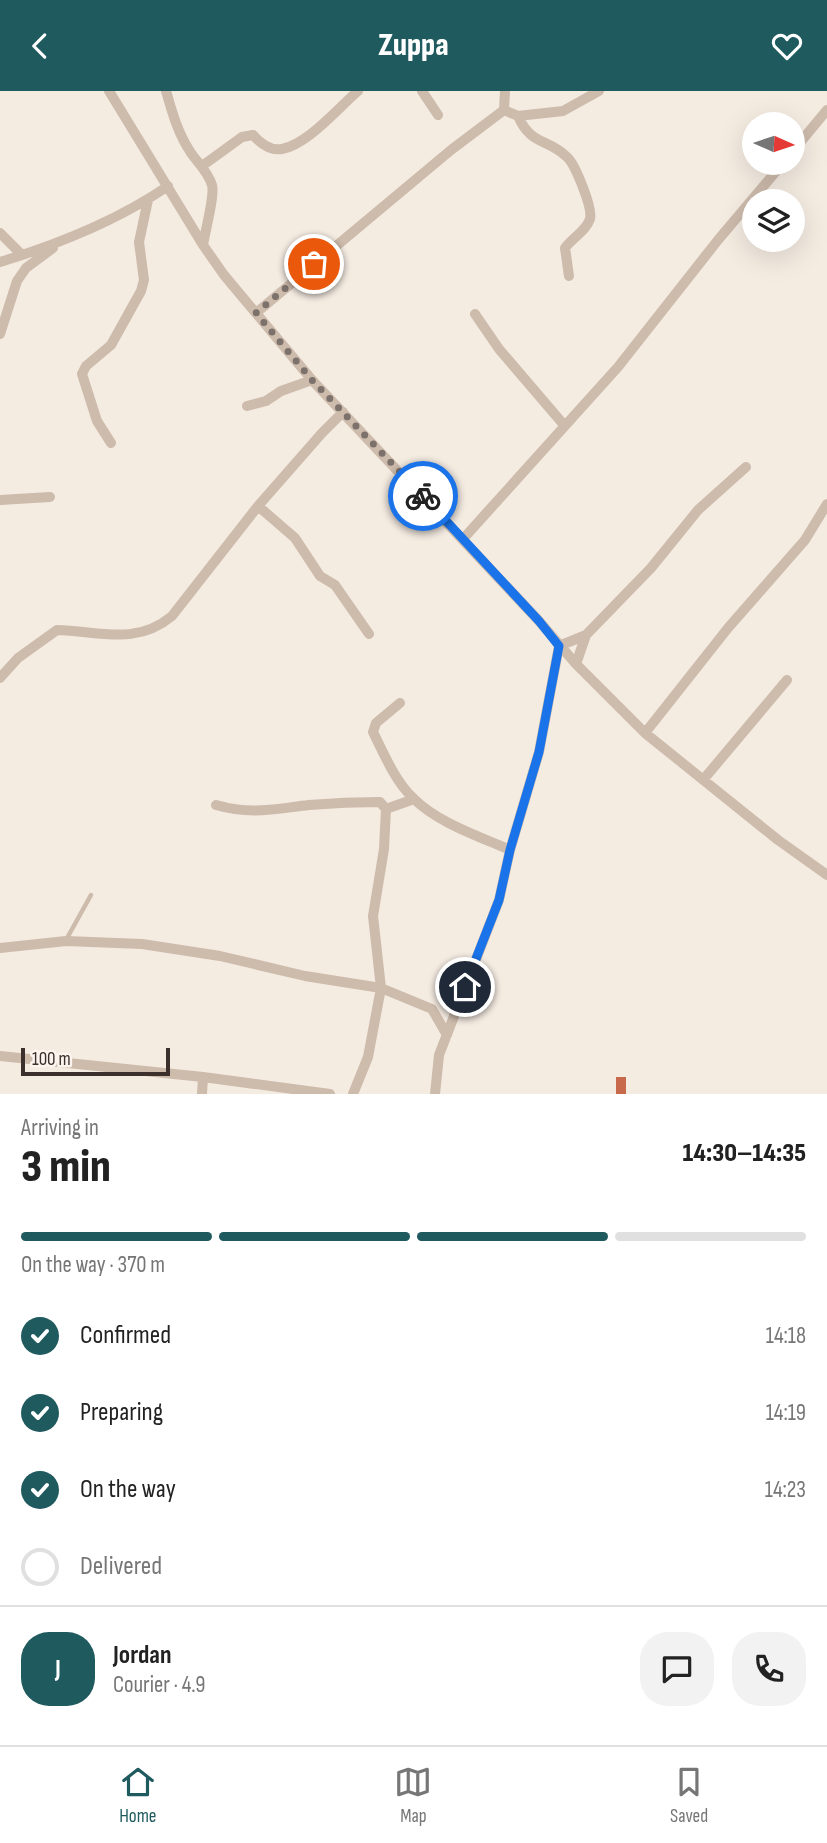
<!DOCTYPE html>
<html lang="en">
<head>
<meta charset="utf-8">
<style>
  body { margin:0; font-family:"Sofia Sans Condensed",sans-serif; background:#f2f2f2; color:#222; height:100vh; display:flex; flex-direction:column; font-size:26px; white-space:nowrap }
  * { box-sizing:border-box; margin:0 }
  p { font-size:23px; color:#767676 }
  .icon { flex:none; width:38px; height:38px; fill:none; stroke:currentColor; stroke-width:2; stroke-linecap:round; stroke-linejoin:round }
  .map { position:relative; height:1003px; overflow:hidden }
  .side { display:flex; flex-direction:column; background:#fff; flex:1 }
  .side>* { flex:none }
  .needle { width:46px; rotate:93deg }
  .fabs { position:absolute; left:742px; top:21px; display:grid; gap:14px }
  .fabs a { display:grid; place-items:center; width:63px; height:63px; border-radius:50%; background:#fff; box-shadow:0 7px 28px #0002; font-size:35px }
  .scale { position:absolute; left:21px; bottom:18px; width:149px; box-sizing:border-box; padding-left:7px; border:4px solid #3b302b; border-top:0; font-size:19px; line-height:24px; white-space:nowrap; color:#3b302b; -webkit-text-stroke:5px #fbf5ee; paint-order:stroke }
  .pin { position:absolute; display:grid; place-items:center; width:60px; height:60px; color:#fff; margin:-30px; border:4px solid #fff; border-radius:50%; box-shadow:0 2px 7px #0007 }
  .courier { position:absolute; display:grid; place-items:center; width:70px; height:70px; margin:-35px; border:5px solid #1a73e8; border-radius:50%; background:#fff; color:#222; box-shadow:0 2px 9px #0007 }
  .overview em { font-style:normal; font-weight:800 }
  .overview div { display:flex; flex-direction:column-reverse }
  .overview { display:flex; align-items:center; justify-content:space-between; height:119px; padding:0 21px }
  h1 { font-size:46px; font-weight:800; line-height:52px }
  .bar { display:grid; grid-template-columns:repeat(4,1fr); gap:10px 7px; align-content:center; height:84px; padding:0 21px }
  .bar i { height:9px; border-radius:5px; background:#e0e0e0 }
  .bar .active { background:#1f5a5e }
  .bar p { grid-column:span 4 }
  .line { display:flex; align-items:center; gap:18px; padding:0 21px; border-top:2px solid #e0e0e0 }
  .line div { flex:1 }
  .round { display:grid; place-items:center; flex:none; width:74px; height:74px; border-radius:28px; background:#f2f2f2 }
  ol { padding:0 21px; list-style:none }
  li { display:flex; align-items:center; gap:21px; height:77px }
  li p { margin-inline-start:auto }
  li .icon { padding:7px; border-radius:50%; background:#1f5a5e; color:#fff; stroke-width:4 }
  li:last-child { color:#767676 }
  li i { width:38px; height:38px; border:4px solid #e0e0e0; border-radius:50% }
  header { display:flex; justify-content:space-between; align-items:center; height:91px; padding:0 21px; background:#1f5a5e; color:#fff; font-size:32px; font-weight:800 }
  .tabs { display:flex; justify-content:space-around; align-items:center; height:98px; border-top:2px solid #e0e0e0; background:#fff; font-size:19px; color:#767676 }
  .tabs a { display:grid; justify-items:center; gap:4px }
  .tabs .active { color:#1f5a5e }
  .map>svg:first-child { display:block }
  .building { fill:#c8694b }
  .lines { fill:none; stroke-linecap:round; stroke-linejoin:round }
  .lane { stroke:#cdbbac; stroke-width:4.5 }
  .street { stroke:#cdbbac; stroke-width:10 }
  .done { stroke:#7c716b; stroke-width:7; stroke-dasharray:0 12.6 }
  .route { stroke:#1a73e8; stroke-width:9 }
</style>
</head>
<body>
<header><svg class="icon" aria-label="back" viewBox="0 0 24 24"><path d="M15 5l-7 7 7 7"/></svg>Zuppa<svg class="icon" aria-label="heart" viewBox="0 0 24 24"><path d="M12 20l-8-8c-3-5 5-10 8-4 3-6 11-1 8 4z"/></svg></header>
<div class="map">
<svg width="827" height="1003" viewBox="0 0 827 1003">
  <rect width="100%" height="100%" fill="#f4ebe1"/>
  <!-- building -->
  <path class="building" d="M616,986H626V1003H616Z"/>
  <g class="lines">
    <!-- lane -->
    <path class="lane" d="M66,849L91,804"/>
    <!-- street -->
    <path class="street" d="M109,0L203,154L224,184L312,289L539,530L576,573L645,642L778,749L827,784
      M166,0C172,21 178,43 191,62C198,72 208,81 212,94C215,104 205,141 203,154
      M422,0L438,24
      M504,19L518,25L563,20L599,0
      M504,19L505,0
      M518,25C531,55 548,47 567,66C575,73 593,117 590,128C586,140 572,147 565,157L569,185
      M793,60L827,19
      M202,75L242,46L253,44C260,52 270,60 282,58C307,54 338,17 358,0
      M0,142L22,164
      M0,171C59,153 117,130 168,95
      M256,222L451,59L504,19
      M475,223L499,258L564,334
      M0,243L17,190L26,177L53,157
      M247,315L266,310L281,300L312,289
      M111,352L97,330L82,283L86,275L111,254L141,200L144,189L139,151L148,109
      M0,409L50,406
      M258,415L295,447L320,485L335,494L369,543
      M463,448L618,276L718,149L783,72
      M576,573L586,544L651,477L698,419L746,376
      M0,587L18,567L57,539C100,540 136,555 172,525L258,415L322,342L343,321
      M400,612L376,632L373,641C384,663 395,690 413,707C438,732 478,745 510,759
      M645,642L728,537L805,449L827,413
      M703,689L787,589
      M216,714C251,724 274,718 309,714C333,712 356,711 380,711L386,718L384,758L373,825L381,897L368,966L353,1003
      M386,718L414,708
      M0,857L66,850L142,853L220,865L305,885L381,897L432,918L447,944
      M0,965L203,986
      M202,1003L203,986L330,1003
      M435,1003L439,964L499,809L510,759L539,661L559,555L586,544"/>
  </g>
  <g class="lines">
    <!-- done -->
    <path class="done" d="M314,173L256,222L312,289L423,405"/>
    <!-- route -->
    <path class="route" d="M423,405L539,530L559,555L539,661L510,759L499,809L465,896"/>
  </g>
</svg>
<div class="fabs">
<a><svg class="needle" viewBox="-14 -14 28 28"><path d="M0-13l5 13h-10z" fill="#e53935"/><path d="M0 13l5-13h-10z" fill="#767676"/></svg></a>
<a><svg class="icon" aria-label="layers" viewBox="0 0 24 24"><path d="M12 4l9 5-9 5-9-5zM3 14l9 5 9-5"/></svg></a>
</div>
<div class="scale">100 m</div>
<div class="pin" style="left:314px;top:173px;background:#ea580c"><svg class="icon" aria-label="bag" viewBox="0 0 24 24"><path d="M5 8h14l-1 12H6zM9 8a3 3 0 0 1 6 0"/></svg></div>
<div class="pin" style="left:465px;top:896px;background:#1f2937"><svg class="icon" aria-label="home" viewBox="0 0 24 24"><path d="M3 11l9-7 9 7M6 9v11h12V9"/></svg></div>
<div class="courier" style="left:423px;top:405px"><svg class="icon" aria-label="bike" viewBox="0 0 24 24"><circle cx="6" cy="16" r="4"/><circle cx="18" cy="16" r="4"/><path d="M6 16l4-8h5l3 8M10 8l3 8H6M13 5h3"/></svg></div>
</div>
<section class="side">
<div class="overview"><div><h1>3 min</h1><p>Arriving in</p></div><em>14:30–14:35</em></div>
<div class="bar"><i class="active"></i><i class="active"></i><i class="active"></i><i></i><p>On the way · 370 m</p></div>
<ol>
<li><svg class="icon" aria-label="check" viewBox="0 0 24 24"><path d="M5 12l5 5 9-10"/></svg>Confirmed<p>14:18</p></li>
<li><svg class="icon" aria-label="check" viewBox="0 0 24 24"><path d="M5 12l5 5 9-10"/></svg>Preparing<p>14:19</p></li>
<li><svg class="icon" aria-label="check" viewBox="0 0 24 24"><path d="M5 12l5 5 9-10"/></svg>On the way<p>14:23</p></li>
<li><i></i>Delivered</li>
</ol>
<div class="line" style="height:126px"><b class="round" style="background:#1f5a5e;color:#fff">J</b><div><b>Jordan</b><p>Courier · 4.9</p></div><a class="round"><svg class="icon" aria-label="chat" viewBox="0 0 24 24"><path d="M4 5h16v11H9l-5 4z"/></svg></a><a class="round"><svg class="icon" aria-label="phone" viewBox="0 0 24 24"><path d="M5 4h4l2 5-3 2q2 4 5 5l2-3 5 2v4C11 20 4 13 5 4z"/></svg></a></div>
</section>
<nav class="tabs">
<a class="active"><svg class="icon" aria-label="home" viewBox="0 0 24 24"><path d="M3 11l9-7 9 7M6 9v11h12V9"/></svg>Home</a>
<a><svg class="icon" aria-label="map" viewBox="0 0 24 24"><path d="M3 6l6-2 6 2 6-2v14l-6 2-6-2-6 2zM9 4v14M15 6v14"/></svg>Map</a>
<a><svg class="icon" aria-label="saved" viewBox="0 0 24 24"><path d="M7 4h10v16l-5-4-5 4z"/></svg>Saved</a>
</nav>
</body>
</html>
